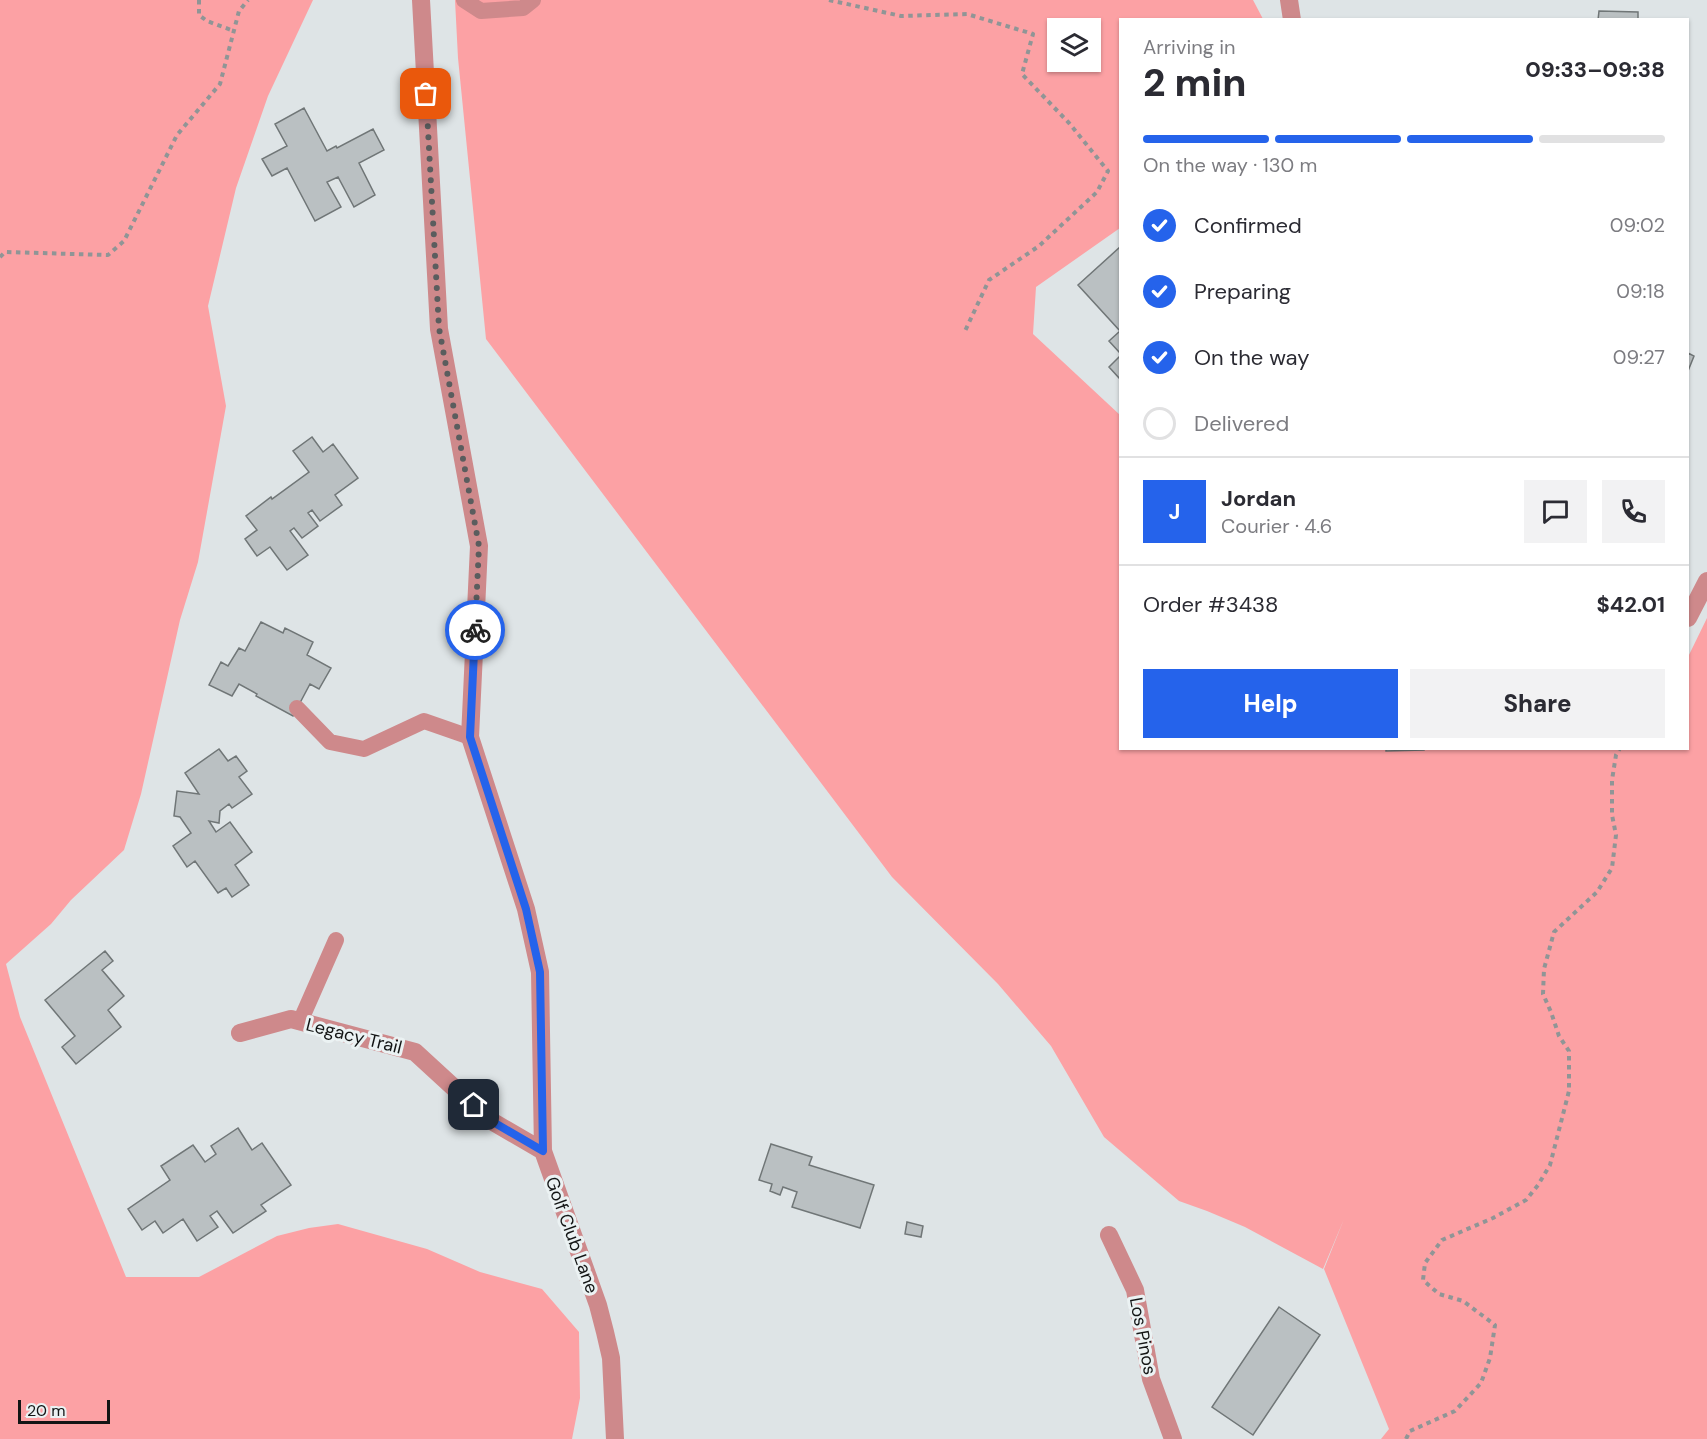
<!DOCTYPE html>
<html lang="en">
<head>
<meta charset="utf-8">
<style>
  body { margin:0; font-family:"DM Sans",sans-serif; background:#f2f2f3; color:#2b2b33; height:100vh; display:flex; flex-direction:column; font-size:22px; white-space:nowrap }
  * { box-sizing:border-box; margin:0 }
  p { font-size:20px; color:#7c7c81 }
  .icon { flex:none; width:33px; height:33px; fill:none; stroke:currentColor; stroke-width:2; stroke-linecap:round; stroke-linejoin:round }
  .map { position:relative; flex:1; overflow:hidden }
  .sheet { position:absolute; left:1119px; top:18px; width:570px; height:732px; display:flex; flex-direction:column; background:#fff; border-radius:0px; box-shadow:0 2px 4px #0004 }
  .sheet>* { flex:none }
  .fabs { position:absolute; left:1047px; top:18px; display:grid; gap:12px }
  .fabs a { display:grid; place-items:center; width:54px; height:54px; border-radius:0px; background:#fff; box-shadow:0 2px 4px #0004; font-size:30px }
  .scale { position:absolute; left:18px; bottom:15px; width:92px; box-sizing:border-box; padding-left:6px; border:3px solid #131515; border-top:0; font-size:16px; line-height:21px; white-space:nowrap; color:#131515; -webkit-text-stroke:4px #ebf2f3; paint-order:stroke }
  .pin { position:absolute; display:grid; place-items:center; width:51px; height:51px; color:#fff; margin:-26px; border-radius:12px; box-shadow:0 3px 9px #0006 }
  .courier { position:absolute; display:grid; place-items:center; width:60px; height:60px; margin:-30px; border:4px solid #2563eb; border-radius:50%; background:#fff; color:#222; box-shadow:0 2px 8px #0007 }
  .headline em { font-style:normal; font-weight:800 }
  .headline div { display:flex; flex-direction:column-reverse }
  .headline { display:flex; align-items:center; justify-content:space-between; height:102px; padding:0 24px }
  h1 { font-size:39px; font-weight:800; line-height:45px }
  .bar { display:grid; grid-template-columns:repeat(4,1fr); gap:9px 6px; align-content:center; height:72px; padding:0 24px }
  .bar i { height:8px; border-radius:4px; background:#e1e1e2 }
  .bar .selected { background:#2563eb }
  .bar p { grid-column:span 4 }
  .line { display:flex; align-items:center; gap:15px; padding:0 24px; border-top:2px solid #e1e1e2 }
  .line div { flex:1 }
  .round { display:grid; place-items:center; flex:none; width:63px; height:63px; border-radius:0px; background:#f2f2f3 }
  ol { padding:0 24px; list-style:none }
  li { display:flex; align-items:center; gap:18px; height:66px }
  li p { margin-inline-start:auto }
  li .icon { padding:6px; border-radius:50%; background:#2563eb; color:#fff; stroke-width:4 }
  li:last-child { color:#7c7c81 }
  li i { width:33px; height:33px; border:3px solid #e1e1e2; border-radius:50% }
  .primary-button { display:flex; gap:12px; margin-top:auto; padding:12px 24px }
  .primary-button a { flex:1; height:69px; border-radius:0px; background:#2563eb; color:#fff; font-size:24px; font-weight:800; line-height:69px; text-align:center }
  .primary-button a+a { background:#f2f2f3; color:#2b2b33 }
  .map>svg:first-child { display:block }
  .green { fill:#fca1a4; fill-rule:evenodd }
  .building { fill:#bac0c2; stroke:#707677; stroke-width:1.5 }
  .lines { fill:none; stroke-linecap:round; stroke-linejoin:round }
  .path { stroke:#909596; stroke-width:4; stroke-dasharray:4.5 4.5; stroke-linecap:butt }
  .service { stroke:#ce898b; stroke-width:16 }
  .minor { stroke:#ce898b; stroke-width:18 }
  .done { stroke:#5a5d5e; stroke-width:6; stroke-dasharray:0 10.8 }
  .route { stroke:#2563eb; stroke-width:8 }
  .labels { text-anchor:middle; stroke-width:6; stroke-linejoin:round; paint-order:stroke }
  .street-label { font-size:18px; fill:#131515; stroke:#ebf2f3 }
</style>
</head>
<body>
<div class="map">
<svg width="1707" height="1439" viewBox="0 0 1707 1439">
  <rect width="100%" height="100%" fill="#dee4e6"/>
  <!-- green -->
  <path class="green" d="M0,0H313L268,96L236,188L208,306L226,406L198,562L180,620L141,794L124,850L71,900L51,924L6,964L20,1017L126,1277H199L277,1236L309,1228L338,1224L427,1249L480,1272L542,1289L579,1332L580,1398L572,1439H0Z
    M455,0H1253L1263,19L1120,20V228L1036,287L1033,334L1120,415V748H1688V657L1707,618V1439H1381L1389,1429L1324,1269L1344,1219L1323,1269L1245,1227L1207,1211L1179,1201L1104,1137L1051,1046L998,984L892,877L486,339L458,58ZM1058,28H1090V62H1058Z"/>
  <!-- building -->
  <path class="building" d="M1599,11L1638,12V20H1598Z
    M304,108L327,151L336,146L337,148L373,129L384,150L359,163L375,195L354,207L338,177L327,182L341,207L315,221L287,168L272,176L262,159L287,146L275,124Z
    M1120,247V353L1109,341L1120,331L1078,285Z
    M1688,353L1694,356L1688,371Z
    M1120,356V379L1109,367Z
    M312,437L323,452L333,444L358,478L335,495L342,505L320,521L312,510L308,513L318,526L302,538L294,528L290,531L308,555L287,570L270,547L257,556L245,539L257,530L246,516L271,497L272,499L309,472L293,451Z
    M261,622L283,633L285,628L313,642L307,655L331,668L319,689L310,684L293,716L256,696L257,694L239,684L232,696L209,685L221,662L228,666L239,648L245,651Z
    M1386,748H1424V750L1386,751Z
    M219,749L228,761L236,756L247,771L239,777L252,794L232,808L229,804L220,811L219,823L209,821L216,832L230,822L252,852L235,865L249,885L232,897L226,888L218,893L195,861L187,867L173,846L191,833L180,817L174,816L177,791L199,794L185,773Z
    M105,951L113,961L102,970L124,996L108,1010L121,1027L76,1064L62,1047L75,1036L45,1000Z
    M238,1128L252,1150L262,1143L291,1185L261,1205L266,1211L233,1233L217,1211L210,1216L218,1227L197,1241L183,1219L163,1233L155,1221L142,1230L128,1209L170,1180L161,1166L193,1145L205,1162L216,1154L211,1146Z
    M771,1144L812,1157L809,1165L874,1185L860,1228L792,1207L797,1192L783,1187L780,1195L770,1191L772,1184L759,1180Z
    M907,1222L923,1226L921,1237L905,1234Z
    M1279,1307L1320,1335L1253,1435L1212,1407Z"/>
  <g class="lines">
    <!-- path -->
    <path class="path" d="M199,0V15L207,21L234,31
      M829,0L901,16L967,14L1033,34L1022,74L1069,123L1108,171L1097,192L1039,246L989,280L965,331
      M0,257L5,252L108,255L124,241L177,135L220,84L239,11L248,0
      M1406,1439L1410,1431L1455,1411L1481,1383L1490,1358L1495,1325L1463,1301L1439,1294L1423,1280L1425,1263L1442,1240L1493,1218L1526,1200L1538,1185L1550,1165L1569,1091V1051L1559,1036L1551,1012L1543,994L1544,969L1554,932L1597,892L1612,868L1616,835L1612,815V780L1616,755L1620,748"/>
    <!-- service -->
    <path class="service" d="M464,0L481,11L523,8L533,0
      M297,708L330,742L364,749L424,721L470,737
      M300,1022L336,940"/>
    <!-- minor -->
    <path class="minor" d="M421,0L439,329L479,546L470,737L526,909L540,972L543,1151L598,1305L605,1332L611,1358L615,1439
      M1289,0L1292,20
      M1688,618L1707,581
      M240,1033L291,1019L415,1052L488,1119L543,1151
      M1109,1235L1135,1290L1151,1379L1173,1439"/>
  </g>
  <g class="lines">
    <!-- done -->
    <path class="done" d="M426,94L439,328L479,546L475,630"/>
    <!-- route -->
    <path class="route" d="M474,1105L488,1119L543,1151L540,972L526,909L470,737L475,630"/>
  </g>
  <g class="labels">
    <!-- street labels -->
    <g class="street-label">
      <text transform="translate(354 1036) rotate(14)" y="6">Legacy Trail</text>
      <text transform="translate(572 1235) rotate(70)" y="6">Golf Club Lane</text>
      <text transform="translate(1143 1336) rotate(79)" y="6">Los Pinos</text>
    </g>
  </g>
</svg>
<div class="fabs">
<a><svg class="icon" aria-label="layers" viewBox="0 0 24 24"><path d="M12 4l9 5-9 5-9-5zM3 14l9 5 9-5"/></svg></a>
</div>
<div class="scale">20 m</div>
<div class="pin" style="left:426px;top:94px;background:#ea580c"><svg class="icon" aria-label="bag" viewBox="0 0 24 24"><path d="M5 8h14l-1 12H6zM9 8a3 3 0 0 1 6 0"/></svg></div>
<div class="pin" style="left:474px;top:1105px;background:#1f2937"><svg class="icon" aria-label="home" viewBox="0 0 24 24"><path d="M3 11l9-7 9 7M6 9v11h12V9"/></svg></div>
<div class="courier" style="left:475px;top:630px"><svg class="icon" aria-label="bike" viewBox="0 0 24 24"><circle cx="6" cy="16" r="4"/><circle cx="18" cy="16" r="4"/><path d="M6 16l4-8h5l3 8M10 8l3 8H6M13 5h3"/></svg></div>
<section class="sheet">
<div class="headline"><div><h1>2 min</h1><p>Arriving in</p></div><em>09:33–09:38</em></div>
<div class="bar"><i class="selected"></i><i class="selected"></i><i class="selected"></i><i></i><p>On the way · 130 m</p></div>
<ol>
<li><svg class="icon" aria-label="check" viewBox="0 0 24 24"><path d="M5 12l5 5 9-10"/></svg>Confirmed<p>09:02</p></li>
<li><svg class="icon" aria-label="check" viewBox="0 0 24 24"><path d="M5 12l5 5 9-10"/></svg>Preparing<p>09:18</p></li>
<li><svg class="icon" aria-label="check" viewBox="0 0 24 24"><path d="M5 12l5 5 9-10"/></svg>On the way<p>09:27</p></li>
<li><i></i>Delivered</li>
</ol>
<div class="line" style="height:108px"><b class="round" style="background:#2563eb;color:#fff">J</b><div><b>Jordan</b><p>Courier · 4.6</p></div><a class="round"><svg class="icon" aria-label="chat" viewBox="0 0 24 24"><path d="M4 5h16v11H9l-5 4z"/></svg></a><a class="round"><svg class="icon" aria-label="phone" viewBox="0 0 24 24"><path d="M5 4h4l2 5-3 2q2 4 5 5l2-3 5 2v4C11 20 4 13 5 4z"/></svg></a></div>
<div class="line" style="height:78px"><div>Order #3438</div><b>$42.01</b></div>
<div class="primary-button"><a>Help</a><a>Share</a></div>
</section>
</div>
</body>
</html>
